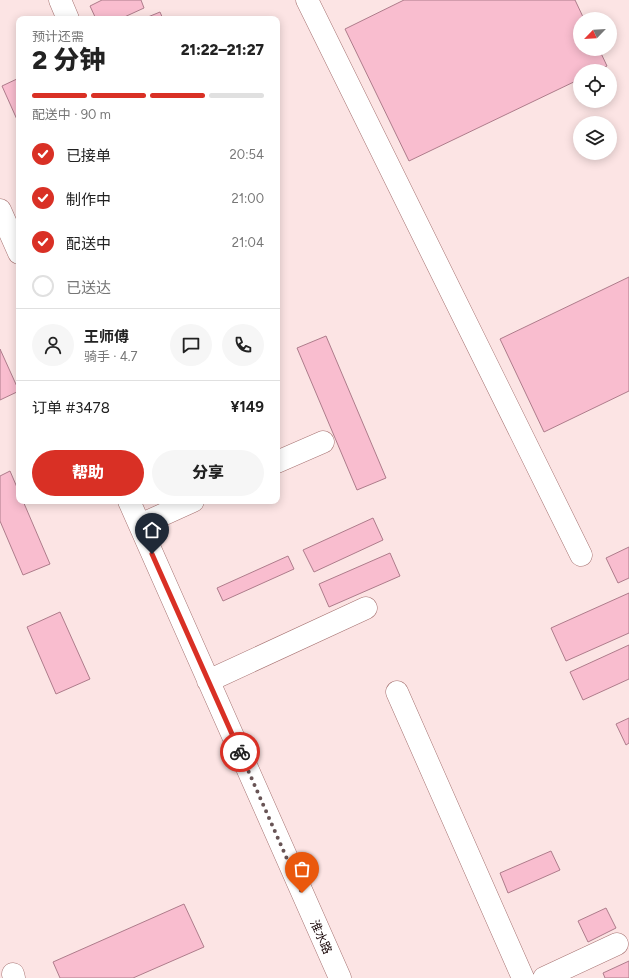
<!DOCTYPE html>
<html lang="zh">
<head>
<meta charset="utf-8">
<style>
  body { margin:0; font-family:Figtree,"Noto Sans SC",sans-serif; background:#f6f6f6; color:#222; height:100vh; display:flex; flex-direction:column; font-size:15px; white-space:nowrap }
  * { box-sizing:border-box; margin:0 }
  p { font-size:13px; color:#767676 }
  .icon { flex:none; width:22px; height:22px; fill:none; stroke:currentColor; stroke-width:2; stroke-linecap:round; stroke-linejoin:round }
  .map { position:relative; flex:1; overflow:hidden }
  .sheet { position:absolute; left:16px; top:16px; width:264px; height:488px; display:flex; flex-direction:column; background:#fff; border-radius:8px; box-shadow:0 2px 10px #0003 }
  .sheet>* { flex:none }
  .needle { width:26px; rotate:245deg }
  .tools { position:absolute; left:573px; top:12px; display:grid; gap:8px }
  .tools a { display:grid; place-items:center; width:44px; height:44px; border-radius:50%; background:#fff; box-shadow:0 2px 10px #0003; font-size:20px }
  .pin { position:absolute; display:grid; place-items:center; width:34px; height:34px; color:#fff; margin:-41px -17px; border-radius:50% 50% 50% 0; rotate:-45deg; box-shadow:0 0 4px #0007 }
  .pin .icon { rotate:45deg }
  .courier { position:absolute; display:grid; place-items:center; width:40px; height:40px; margin:-20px; border:3px solid #d93025; border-radius:50%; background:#fff; color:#222; box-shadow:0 1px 5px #0007 }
  .headline em { font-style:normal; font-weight:800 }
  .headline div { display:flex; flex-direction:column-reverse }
  .headline { display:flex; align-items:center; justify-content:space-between; height:68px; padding:0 16px }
  h1 { font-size:26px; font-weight:800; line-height:30px }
  .bar { display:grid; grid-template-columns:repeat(4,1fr); gap:6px 4px; align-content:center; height:48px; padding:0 16px }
  .bar i { height:5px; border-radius:3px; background:#e0e0e0 }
  .bar .selected { background:#d93025 }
  .bar p { grid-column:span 4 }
  .line { display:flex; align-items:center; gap:10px; padding:0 16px; border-top:1px solid #e0e0e0 }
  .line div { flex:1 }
  .round { display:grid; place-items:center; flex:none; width:42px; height:42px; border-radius:21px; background:#f6f6f6 }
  ol { padding:0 16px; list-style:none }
  li { display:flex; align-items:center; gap:12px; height:44px }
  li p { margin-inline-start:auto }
  li .icon { padding:4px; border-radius:50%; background:#d93025; color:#fff; stroke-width:4 }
  li:last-child { color:#767676 }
  li i { width:22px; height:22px; border:2px solid #e0e0e0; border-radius:50% }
  .cta { display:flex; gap:8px; margin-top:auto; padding:8px 16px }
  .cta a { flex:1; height:46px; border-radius:24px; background:#d93025; color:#fff; font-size:16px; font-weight:800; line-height:46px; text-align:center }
  .cta a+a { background:#f6f6f6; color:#222 }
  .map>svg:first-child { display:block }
  .building { fill:#f9bdcf; stroke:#ae7c8b }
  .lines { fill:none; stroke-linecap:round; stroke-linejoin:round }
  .minor-casing { stroke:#a67372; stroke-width:23 }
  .minor { stroke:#fff; stroke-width:22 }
  .done { stroke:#685455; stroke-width:4; stroke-dasharray:0 7.2 }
  .route { stroke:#d93025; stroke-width:5 }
  .labels { text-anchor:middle; stroke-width:4; stroke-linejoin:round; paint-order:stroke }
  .street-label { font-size:12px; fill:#190708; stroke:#fff }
</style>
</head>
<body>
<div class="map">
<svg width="629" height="978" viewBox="0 0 629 978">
  <rect width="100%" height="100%" fill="#fce4e4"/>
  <!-- building -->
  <path class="building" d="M102,0H141L144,8L120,19H96L90,6Z
    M404,0H575L584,19H580V49H599L607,66L596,71H580V79L409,161L345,29Z
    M160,12L163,19H143Z
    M19,78V124L2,86Z
    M629,277V391L544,432L500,339Z
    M326,336L386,478L357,490L297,348Z
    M0,349L19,391L0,400Z
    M10,471L19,492V501H23L50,564L23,575L0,521V476Z
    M373,518L383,540L314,572L303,550Z
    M629,547V578L618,583L606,558Z
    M390,553L400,576L329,607L319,584Z
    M288,556L294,569L223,601L217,588Z
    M629,593V633L566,661L551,628Z
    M60,612L90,679L56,694L27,627Z
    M629,645V679L583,700L570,672Z
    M629,718V743L626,745L616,724Z
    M551,851L560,870L508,893L500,873Z
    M184,904L204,947L133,978H60L53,962Z
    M606,908L616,928L588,942L578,921Z
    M629,961V978H605L603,973Z"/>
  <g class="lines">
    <defs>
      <path id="minor" d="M60,0L68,19
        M307,0L581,555
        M0,210L19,253
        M277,462L323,442
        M129,501L340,978
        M140,525L193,501
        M208,681L366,608
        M397,692L523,978
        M13,974L14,978
        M544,978L617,944"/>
    </defs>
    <!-- minor casing -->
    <use href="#minor" class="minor-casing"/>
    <!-- minor -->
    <use href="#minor" class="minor"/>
  </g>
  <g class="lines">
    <!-- done -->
    <path class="done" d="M240,752L302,893"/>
    <!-- route -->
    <path class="route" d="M152,554L240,752"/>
  </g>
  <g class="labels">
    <!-- street labels -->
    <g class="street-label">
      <text transform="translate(321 937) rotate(66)" y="4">淮水路</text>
    </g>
  </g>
</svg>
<div class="tools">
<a><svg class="needle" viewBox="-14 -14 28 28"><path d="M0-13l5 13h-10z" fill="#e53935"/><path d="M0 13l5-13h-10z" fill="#767676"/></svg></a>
<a><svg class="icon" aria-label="locate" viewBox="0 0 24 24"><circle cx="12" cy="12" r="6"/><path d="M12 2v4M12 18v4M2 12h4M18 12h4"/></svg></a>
<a><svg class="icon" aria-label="layers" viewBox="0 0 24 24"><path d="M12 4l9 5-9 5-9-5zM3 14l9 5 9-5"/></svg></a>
</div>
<div class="pin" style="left:302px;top:893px;background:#ea580c"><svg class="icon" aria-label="bag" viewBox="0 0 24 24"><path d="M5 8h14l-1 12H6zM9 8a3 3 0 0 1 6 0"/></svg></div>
<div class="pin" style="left:152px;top:554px;background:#1f2937"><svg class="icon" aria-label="home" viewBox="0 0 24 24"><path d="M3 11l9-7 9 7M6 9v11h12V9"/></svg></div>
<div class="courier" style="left:240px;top:752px"><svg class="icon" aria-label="bike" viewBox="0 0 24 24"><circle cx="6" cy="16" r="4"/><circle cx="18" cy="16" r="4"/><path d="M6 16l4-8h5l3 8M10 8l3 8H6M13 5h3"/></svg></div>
<section class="sheet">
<div class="headline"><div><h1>2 分钟</h1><p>预计还需</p></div><em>21:22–21:27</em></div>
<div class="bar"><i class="selected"></i><i class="selected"></i><i class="selected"></i><i></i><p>配送中 · 90 m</p></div>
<ol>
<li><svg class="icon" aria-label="check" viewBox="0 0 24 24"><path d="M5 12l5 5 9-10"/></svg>已接单<p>20:54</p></li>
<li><svg class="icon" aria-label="check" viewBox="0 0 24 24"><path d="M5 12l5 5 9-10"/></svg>制作中<p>21:00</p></li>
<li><svg class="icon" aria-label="check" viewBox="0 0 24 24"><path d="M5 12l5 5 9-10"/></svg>配送中<p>21:04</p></li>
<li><i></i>已送达</li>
</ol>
<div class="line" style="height:72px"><a class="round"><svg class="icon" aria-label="person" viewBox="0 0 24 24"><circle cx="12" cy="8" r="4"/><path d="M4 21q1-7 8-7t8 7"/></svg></a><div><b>王师傅</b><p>骑手 · 4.7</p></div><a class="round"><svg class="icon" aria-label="chat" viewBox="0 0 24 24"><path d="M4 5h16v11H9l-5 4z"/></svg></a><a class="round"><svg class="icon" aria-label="phone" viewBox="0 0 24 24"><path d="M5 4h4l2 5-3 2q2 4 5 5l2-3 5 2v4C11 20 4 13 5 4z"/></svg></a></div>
<div class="line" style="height:52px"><div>订单 #3478</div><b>¥149</b></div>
<div class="cta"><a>帮助</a><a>分享</a></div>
</section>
</div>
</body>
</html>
